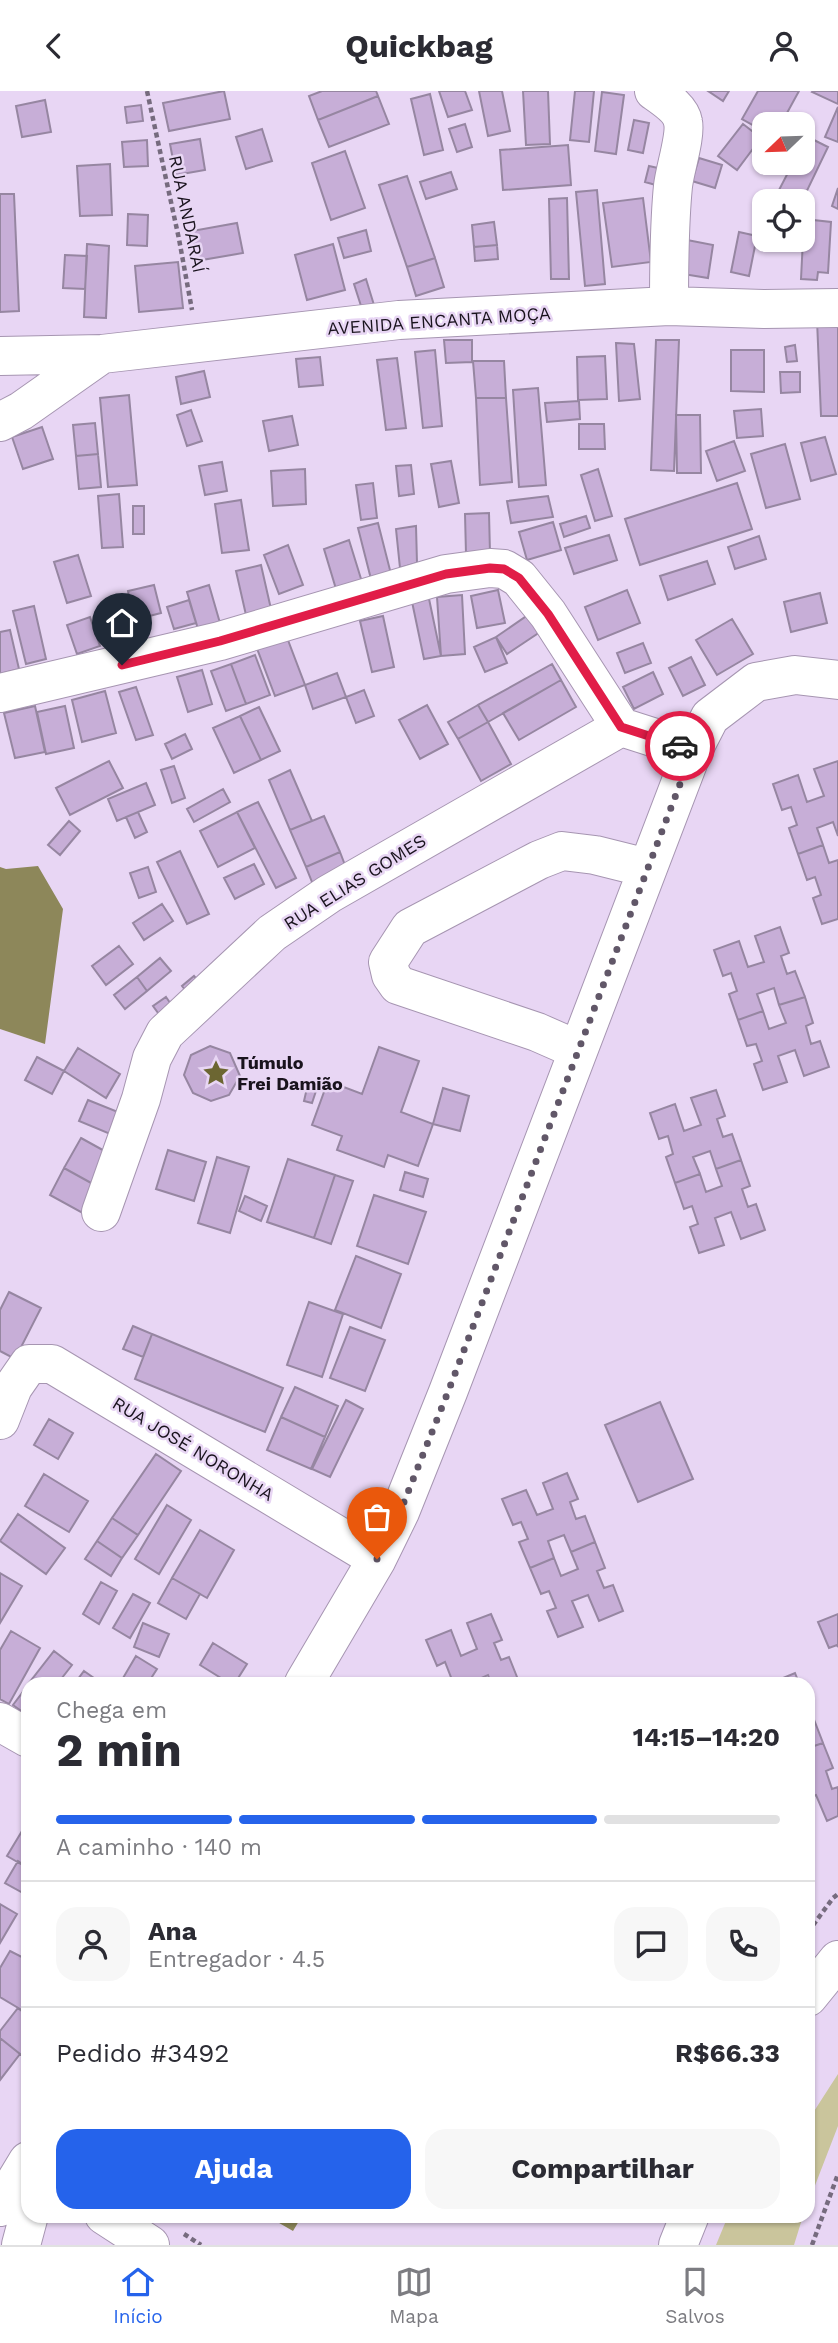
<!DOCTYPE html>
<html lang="pt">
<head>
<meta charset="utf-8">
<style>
  body { margin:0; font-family:"Work Sans",sans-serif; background:#f7f7f7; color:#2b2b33; height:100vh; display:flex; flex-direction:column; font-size:26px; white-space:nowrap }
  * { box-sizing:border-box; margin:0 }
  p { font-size:23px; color:#7c7c81 }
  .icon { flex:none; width:38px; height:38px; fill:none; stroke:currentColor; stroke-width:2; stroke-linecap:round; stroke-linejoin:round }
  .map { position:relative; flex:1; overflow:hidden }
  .panel { position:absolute; left:21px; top:1586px; width:794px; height:546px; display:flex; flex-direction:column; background:#fff; border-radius:21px; box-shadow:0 2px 5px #0004 }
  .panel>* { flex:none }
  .needle { width:46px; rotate:247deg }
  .controls { position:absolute; left:752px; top:21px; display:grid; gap:14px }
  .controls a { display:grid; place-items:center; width:63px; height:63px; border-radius:14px; background:#fff; box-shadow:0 2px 5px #0004; font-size:35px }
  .pin { position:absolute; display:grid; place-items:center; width:60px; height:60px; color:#fff; margin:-72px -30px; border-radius:50% 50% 50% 0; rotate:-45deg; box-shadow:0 0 7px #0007 }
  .pin .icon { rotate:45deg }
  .courier { position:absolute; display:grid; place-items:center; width:70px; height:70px; margin:-35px; border:5px solid #e11d48; border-radius:50%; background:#fff; color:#222; box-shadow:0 2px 9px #0007 }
  .head em { font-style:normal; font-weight:700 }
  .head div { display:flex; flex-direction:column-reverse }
  .head { display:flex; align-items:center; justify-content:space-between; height:119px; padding:0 35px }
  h1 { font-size:46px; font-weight:700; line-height:52px }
  .bar { display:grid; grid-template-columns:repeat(4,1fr); gap:10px 7px; align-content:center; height:84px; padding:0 35px }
  .bar i { height:9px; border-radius:5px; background:#e1e1e2 }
  .bar .active { background:#2563eb }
  .bar p { grid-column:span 4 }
  .line { display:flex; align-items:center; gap:18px; padding:0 35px; border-top:2px solid #e1e1e2 }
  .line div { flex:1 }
  .round { display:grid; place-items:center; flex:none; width:74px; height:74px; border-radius:21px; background:#f7f7f7 }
  .cta { display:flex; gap:14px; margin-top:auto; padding:14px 35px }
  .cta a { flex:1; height:80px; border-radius:21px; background:#2563eb; color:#fff; font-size:28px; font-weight:700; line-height:80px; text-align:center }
  .cta a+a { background:#f7f7f7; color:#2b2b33 }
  header { display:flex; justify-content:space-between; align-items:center; height:91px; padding:0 35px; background:#fff; font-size:32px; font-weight:700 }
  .dock { display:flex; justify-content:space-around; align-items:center; height:98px; border-top:2px solid #e1e1e2; background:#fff; font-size:19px; color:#7c7c81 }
  .dock a { display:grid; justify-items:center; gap:4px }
  .dock .active { color:#2563eb }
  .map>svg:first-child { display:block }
  .green { fill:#cac59c }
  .water { fill:#8d875a }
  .building { fill:#c7aed7; stroke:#9686a1; stroke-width:2 }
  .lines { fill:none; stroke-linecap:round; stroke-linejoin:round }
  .minor-casing { stroke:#a695b1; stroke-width:40 }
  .path { stroke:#766b7e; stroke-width:4.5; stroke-dasharray:5 3.5; stroke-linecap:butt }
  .minor { stroke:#fff; stroke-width:38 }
  .done { stroke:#615768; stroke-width:7; stroke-dasharray:0 12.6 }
  .route { stroke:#e11d48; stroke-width:9 }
  .labels { text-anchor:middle; stroke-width:5; stroke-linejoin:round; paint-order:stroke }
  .street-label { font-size:18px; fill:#19131d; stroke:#e8d6f4 }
  .poi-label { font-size:18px; font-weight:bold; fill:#19131d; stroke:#e8d6f4; text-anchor:start }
</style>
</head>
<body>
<header><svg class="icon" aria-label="back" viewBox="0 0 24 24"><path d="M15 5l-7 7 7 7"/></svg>Quickbag<svg class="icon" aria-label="person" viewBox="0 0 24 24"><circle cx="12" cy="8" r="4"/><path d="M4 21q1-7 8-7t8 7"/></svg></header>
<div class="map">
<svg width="838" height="2154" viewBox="0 0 838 2154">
  <rect width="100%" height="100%" fill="#e8d6f4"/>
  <!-- green -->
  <path class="green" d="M838,1983V2035L809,2110V2028Z
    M728,2125V2124L803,2125L794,2154H716Z"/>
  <!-- water -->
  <path class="water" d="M38,775L63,818L45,953L0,938V776L6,778Z
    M267,2125H302L293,2140Z"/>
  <!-- building -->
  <path class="building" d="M224,0L230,28L169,40L163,12Z
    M322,0H376L378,5L318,29L309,5Z
    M439,0H465L472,19L448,26Z
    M479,0H502L510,40L488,45Z
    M523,0H548L550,53L526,54Z
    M575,0H594L589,51L570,49Z
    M708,0H729L723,10Z
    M758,0H799L781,33H765V41L742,28Z
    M813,0H838V13L812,1Z
    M602,1L624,4L616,63L595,60Z
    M430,3L443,59L424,64L411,8Z
    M378,5L389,33L329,56L318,29Z
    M45,9L51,41L22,46L16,15Z
    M141,14L143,30L127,32L125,16Z
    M838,16V51L825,46Z
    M634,29L649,32L643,62L628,59Z
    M465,33L472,56L457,61L449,38Z
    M743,33L761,47L737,79L718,65Z
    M262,38L272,70L246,78L236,46Z
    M806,45L828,56L802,110L779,99L793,72H803V50Z
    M200,48L205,79L176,84L170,53Z
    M147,49L148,75L124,76L122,51Z
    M568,54L571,94L503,99L500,59Z
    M345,60L365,117L331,129L312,72Z
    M699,67L722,74L715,97L692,90Z
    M110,73L112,124L80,125L77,75Z
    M649,75L667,79L663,96L645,91Z
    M451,81L457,98L426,108L420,91Z
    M407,85L435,167L407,176L379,94Z
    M838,97V118L832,115Z
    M597,99L605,193L585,195L576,101Z
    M0,103H14L19,220L0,221Z
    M567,107L569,188H551L549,108Z
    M643,107L651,171L612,176L603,112Z
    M128,123L148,124L147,155L127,154Z
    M804,128L831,131L828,182L818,181L817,189L801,188Z
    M494,131L497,154L474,156L472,134Z
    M237,132L243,162L196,170L192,140Z
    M366,139L371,160L344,167L338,147Z
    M739,141L757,145L749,185L731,181Z
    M682,148L713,154L708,187L677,182Z
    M87,153L109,155L106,227L84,226Z
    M333,153L345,199L307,209L295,164Z
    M497,154L498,168L475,170L474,156Z
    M65,164L87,165L85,198L63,197Z
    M435,167L444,196L416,205L407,176Z
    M178,171L183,217L139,221L135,175Z
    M366,188L374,214L362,218L354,193Z
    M838,228V325H821L817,229Z
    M444,249H472V271L446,272Z
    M656,249H679L674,380L651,379Z
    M616,252L634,253L640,308L619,310Z
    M795,254L797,270L787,271L785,256Z
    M435,259L442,335L423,337L415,261Z
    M731,259H764V301L731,300Z
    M605,265L607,308L578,309L577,266Z
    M320,266L323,294L299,296L296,268Z
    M397,267L406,337L386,339L377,269Z
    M473,270H504L506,307H476Z
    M204,280L210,306L181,313L176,286Z
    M780,281H800V301L781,302Z
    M538,297L546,394L519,396L513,299Z
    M129,304L137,394L108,396L100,307Z
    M476,307H506L512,391L480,394Z
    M579,310L580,328L547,331L545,312Z
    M761,318L763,345L737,347L734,320Z
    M191,319L202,350L187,355L177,324Z
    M676,324H700L701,382H677Z
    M292,325L298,354L269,360L263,330Z
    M95,332L98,363L76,365L73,334Z
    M579,333H604L605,358H579Z
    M42,336L53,368L23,378L12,346Z
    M825,346L836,383L811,390L801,352Z
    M734,350L745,380L717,390L706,360Z
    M785,353L800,408L766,417L751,363Z
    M98,363L101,396L79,398L76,365Z
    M451,370L459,412L439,416L431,373Z
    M222,371L227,400L205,404L199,375Z
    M411,374L414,403L399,405L396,375Z
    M305,378L306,413L273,415L271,380Z
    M598,378L612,425L595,430L581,384Z
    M373,392L377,427L361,429L356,394Z
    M737,392L752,438L640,474L625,428Z
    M119,403L123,456L102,457L98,405Z
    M548,405L553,426L511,432L507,410Z
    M241,409L249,459L222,462L215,413Z
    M133,415H144V443H133Z
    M489,422L490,462L466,463L465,423Z
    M586,425L590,437L564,446L560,433Z
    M553,431L561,459L527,469L519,441Z
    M378,432L391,483L371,488L358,437Z
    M416,435L417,472L400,477L396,438Z
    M609,444L617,469L574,483L565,457Z
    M759,445L766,468L735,478L728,456Z
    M349,449L362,491L336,498L324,458Z
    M288,454L303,494L279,503L264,464Z
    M78,464L91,505L67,512L54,471Z
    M707,470L715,493L668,509L660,485Z
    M261,474L271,518L246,524L236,480Z
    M154,494L161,522L134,529L128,500Z
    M209,494L220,532L198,538L187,501Z
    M498,499L505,532L477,537L471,505Z
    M627,499L640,532L598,549L585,516Z
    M820,502L827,532L791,541L784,511Z
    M428,503L441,565L424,568L411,506Z
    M462,504L465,563L441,565L437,506Z
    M189,509L196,532L174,538L167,516Z
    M34,515L46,568L26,573L13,520Z
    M528,524L540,541L507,563L496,546Z
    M383,525L394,576L372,581L360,530Z
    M90,526L100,555L77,563L67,534Z
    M732,528L753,563L717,584L696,549Z
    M283,536L305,594L275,605L253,547Z
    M10,539L19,578L0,583V541Z
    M496,546L507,572L485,581L474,556Z
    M643,552L651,572L625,582L617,562Z
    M255,564L270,604L246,613L231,573Z
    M691,566L705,594L683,605L669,577Z
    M231,573L246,613L226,620L211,580Z
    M552,573L561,589L488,631L478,614Z
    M202,579L212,613L188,621L177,586Z
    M653,581L663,603L634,618L623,596Z
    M337,582L346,606L313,618L305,594Z
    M561,589L576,616L519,649L503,622Z
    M136,596L153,644L136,649L119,601Z
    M364,599L374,625L356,632L346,606Z
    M105,600L116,642L82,651L72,609Z
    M427,614L448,653L420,668L399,629Z
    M478,614L488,631L458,648L448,631Z
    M35,615L45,661L15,667L4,622Z
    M65,615L74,657L46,663L37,621Z
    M259,616L280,660L261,669L240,625Z
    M240,625L261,669L234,682L213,637Z
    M488,631L511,673L481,690L458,648Z
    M185,643L192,658L172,668L165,653Z
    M109,670L123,697L70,724L56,697Z
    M838,670V745L833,731L817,737L823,754L798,763L789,737L797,734L791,716L782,719L773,693L798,684L807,711L824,705L814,678Z
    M174,675L185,707L172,712L161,679Z
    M290,679L312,730L290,739L269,689Z
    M146,692L155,714L117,730L108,708Z
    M223,698L230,711L194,731L187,718Z
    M258,711L296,787L276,797L237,721Z
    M138,721L147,741L135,747L126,726Z
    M237,721L255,757L218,776L200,740Z
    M324,725L340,761L306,776L290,739Z
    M69,730L80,740L60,764L48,754Z
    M823,754L829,772L838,769V828L822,833L813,807L821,804L815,786L807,789L798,763Z
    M180,760L209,823L187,833L157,771Z
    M340,761L348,782L314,796L306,776Z
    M254,773L264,793L235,808L224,787Z
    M148,776L156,801L139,807L130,782Z
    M162,813L173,830L144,849L133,832Z
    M780,836L789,862L781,865L787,883L795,880L805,906L779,914L774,897L757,903L763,920L738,929L729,903L737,900L731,882L723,885L714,859L739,850L748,876L764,871L755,845Z
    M119,855L133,873L106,894L92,875Z
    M160,867L171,880L147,900L137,886Z
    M194,885L205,898L193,909L182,895Z
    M137,886L147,900L125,918L114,904Z
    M166,906L173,916L161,926L153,915Z
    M805,906L813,932L806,935L811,953L820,950L829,976L804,985L795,959L778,965L787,991L763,999L754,973L762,970L756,953L747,955L738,929L763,920L769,938L786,932L779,914Z
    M210,955L230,962L240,985L229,1004L211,1010L193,1002L184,984L191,964Z
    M379,956L419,970L401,1021L433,1033L418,1075L388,1064L384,1076L337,1059L342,1045L312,1034L328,990L362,1003Z
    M78,957L120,983L106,1007L64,980Z
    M37,966L64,980L52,1003L25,989Z
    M307,997L316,1000L312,1012L304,1010Z
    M443,997L469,1005L460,1040L433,1033Z
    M716,999L725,1025L717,1028L723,1046L732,1043L741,1069L716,1078L710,1060L693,1066L700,1083L675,1092L666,1066L673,1063L668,1045L659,1048L650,1022L675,1013L684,1040L701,1034L691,1007Z
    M88,1009L123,1023L115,1045L79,1030Z
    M81,1047L119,1068L102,1098L64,1077Z
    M168,1059L206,1071L194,1110L156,1098Z
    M217,1066L249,1076L230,1142L198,1132Z
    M288,1068L335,1084L314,1147L267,1131Z
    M741,1069L750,1095L742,1098L748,1116L756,1113L765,1139L741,1148L731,1121L715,1127L724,1154L699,1162L690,1136L698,1133L692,1115L684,1118L675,1092L700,1083L706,1101L722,1095L716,1078Z
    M64,1077L102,1098L88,1125L50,1104Z
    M405,1081L428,1088L423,1106L400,1099Z
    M335,1084L353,1090L331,1153L314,1147Z
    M374,1104L426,1121L408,1173L357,1155Z
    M245,1105L267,1115L261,1130L239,1120Z
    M356,1165L401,1183L381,1237L335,1219Z
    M9,1201L41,1217L15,1268L0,1260V1219Z
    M309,1211L343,1223L322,1286L287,1274Z
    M133,1235L152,1243L143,1266L123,1258Z
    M350,1236L385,1249L365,1300L330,1287Z
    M152,1243L283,1297L265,1341L135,1288Z
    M295,1296L338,1315L325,1346L281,1326Z
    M346,1309L363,1318L330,1386L312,1378Z
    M660,1311L693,1388L638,1411L605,1334Z
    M281,1326L325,1346L311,1378L267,1359Z
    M49,1328L73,1342L58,1368L34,1354Z
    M156,1363L181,1380L138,1444L112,1427Z
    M567,1382L578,1408L570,1411L576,1428L585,1425L595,1451L571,1461L564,1444L548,1450L554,1467L530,1477L519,1451L528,1448L521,1431L513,1434L502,1408L526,1399L537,1424L553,1418L543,1392Z
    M44,1383L88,1410L69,1441L25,1415Z
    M167,1414L191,1429L159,1483L135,1468Z
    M18,1423L65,1457L46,1483L0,1450Z
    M112,1427L138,1444L122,1467L97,1450Z
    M200,1439L234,1459L207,1507L172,1487Z
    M97,1450L122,1467L111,1485L85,1468Z
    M595,1451L605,1477L597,1480L604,1497L613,1494L623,1520L599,1530L588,1504L572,1510L583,1536L558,1546L547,1520L556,1517L549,1500L541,1503L530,1477L554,1467L561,1485L578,1478L571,1461Z
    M0,1482L22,1495L0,1532Z
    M172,1487L200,1503L186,1528L158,1512Z
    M101,1491L117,1500L99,1533L83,1523Z
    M133,1503L150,1512L130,1547L113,1537Z
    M491,1523L502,1549L494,1552L501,1569L509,1566L519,1591L491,1592L488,1584L472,1591L473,1592H444L452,1589L445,1571L437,1575L426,1549L451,1539L461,1565L477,1558L467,1532Z
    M838,1523V1556L837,1554L829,1557L818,1531Z
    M143,1532L169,1543L159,1566L134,1556Z
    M11,1540L40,1557L9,1613L0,1608V1559Z
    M213,1552L247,1573L235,1592H229L200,1574Z
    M54,1560L72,1574L58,1592H29Z
    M136,1565L157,1578L148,1592H132L123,1587Z
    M84,1580L101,1592H75Z
    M795,1582L799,1592H771Z
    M28,1594V1625L13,1614Z
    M813,1626L823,1652L808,1657V1627Z
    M823,1652L833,1677L826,1680L832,1698L838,1696V1725L827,1730L816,1704L808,1707V1657Z
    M28,1730V1777L7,1765Z
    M18,1770L28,1777V1795L23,1802L5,1792Z
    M0,1813L17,1823L0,1852Z
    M10,1860L28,1869V1917L25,1921L0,1906V1877Z
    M18,1917L28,1925V1962L25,1967L0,1947V1940Z
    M0,1947L20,1963L0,1989Z"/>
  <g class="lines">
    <defs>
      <path id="minor" d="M654,0C664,7 681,18 683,31C686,45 675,78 673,95C669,135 669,175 669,215
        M0,265L102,263L399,229L669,215L764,218L838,217
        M0,331L21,320L102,263
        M0,602L220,550L446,483L490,477L504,478L519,487L548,523L621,636L693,659
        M578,959L537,941L398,894L391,884L388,871L410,837L539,769L562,760L595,764L647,777
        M101,1121L141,1008L152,967L165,942L272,842L329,803L621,636
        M0,1329L13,1296L29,1273H52L377,1468
        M304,1592L377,1468L400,1421L448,1301L693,659L710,626L756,591L795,584L838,589
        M0,1631L28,1647
        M808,1906L838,1869
        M0,2116L28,2070
        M104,2124L150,2154
        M21,2154L29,2124
        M678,2154L690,2124"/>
    </defs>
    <!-- minor casing -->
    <use href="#minor" class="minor-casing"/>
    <!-- path -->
    <path class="path" d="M147,0L179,148L192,219
      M808,1841L833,1807L838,1803
      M184,2143L201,2154
      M812,2154L838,2083"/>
    <!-- minor -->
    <use href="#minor" class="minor"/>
  </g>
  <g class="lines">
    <!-- done -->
    <path class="done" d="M377,1468L400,1421L448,1301L693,659L680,655"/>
    <!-- route -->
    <path class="route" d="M122,574L220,550L446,483L490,477L504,478L519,487L548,523L621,636L680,655"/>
  </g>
  <!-- icons -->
  <defs>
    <symbol id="sight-bare" viewBox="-9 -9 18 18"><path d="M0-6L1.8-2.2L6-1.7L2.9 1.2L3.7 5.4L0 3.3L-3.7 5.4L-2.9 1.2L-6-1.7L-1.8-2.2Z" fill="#6c6632" stroke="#e8d6f4" stroke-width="2.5" paint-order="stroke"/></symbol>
  </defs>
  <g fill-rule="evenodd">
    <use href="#sight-bare" x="197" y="963" width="38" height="38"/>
  </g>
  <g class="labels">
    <!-- street labels -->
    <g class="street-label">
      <text transform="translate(187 123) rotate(78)" y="6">RUA ANDARAÍ</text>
      <text transform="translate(439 230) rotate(-4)" y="6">AVENIDA ENCANTA MOÇA</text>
      <text transform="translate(355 791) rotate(-32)" y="6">RUA ELIAS GOMES</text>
      <text transform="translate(193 1358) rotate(31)" y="6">RUA JOSÉ NORONHA</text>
    </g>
    <!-- poi labels -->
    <g class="poi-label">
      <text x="237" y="978">Túmulo<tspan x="237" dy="21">Frei Damião</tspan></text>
    </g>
  </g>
</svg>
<div class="controls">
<a><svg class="needle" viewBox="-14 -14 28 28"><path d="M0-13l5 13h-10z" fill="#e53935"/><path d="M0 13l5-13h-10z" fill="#7c7c81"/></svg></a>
<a><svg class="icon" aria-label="locate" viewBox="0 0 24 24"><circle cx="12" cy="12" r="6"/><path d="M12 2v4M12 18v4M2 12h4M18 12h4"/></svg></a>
</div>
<div class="pin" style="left:377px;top:1468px;background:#ea580c"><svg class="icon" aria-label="bag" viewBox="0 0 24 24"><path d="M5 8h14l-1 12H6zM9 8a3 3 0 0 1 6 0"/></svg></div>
<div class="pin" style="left:122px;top:574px;background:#1f2937"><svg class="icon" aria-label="home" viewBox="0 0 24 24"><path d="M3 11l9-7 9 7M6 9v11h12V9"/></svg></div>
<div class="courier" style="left:680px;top:655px"><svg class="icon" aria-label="car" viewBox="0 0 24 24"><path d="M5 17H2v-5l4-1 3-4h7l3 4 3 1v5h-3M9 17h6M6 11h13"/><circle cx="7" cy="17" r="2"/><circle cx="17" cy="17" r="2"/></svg></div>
<section class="panel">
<div class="head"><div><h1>2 min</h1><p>Chega em</p></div><em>14:15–14:20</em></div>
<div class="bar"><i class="active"></i><i class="active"></i><i class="active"></i><i></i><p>A caminho · 140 m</p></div>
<div class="line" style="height:126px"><a class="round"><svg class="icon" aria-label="person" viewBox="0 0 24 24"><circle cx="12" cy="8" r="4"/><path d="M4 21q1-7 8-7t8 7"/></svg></a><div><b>Ana</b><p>Entregador · 4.5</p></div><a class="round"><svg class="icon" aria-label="chat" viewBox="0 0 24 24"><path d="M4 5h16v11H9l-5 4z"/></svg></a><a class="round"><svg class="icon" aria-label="phone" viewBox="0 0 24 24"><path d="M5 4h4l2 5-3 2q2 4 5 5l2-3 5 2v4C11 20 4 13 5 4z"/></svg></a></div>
<div class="line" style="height:91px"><div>Pedido #3492</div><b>R$66.33</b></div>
<div class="cta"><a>Ajuda</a><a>Compartilhar</a></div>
</section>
</div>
<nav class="dock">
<a class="active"><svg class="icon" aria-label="home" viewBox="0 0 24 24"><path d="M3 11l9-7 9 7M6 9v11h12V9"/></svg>Início</a>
<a><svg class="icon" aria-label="map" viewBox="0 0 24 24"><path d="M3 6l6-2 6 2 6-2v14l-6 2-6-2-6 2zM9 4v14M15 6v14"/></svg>Mapa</a>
<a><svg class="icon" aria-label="saved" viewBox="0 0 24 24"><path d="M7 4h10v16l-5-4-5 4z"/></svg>Salvos</a>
</nav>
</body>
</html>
